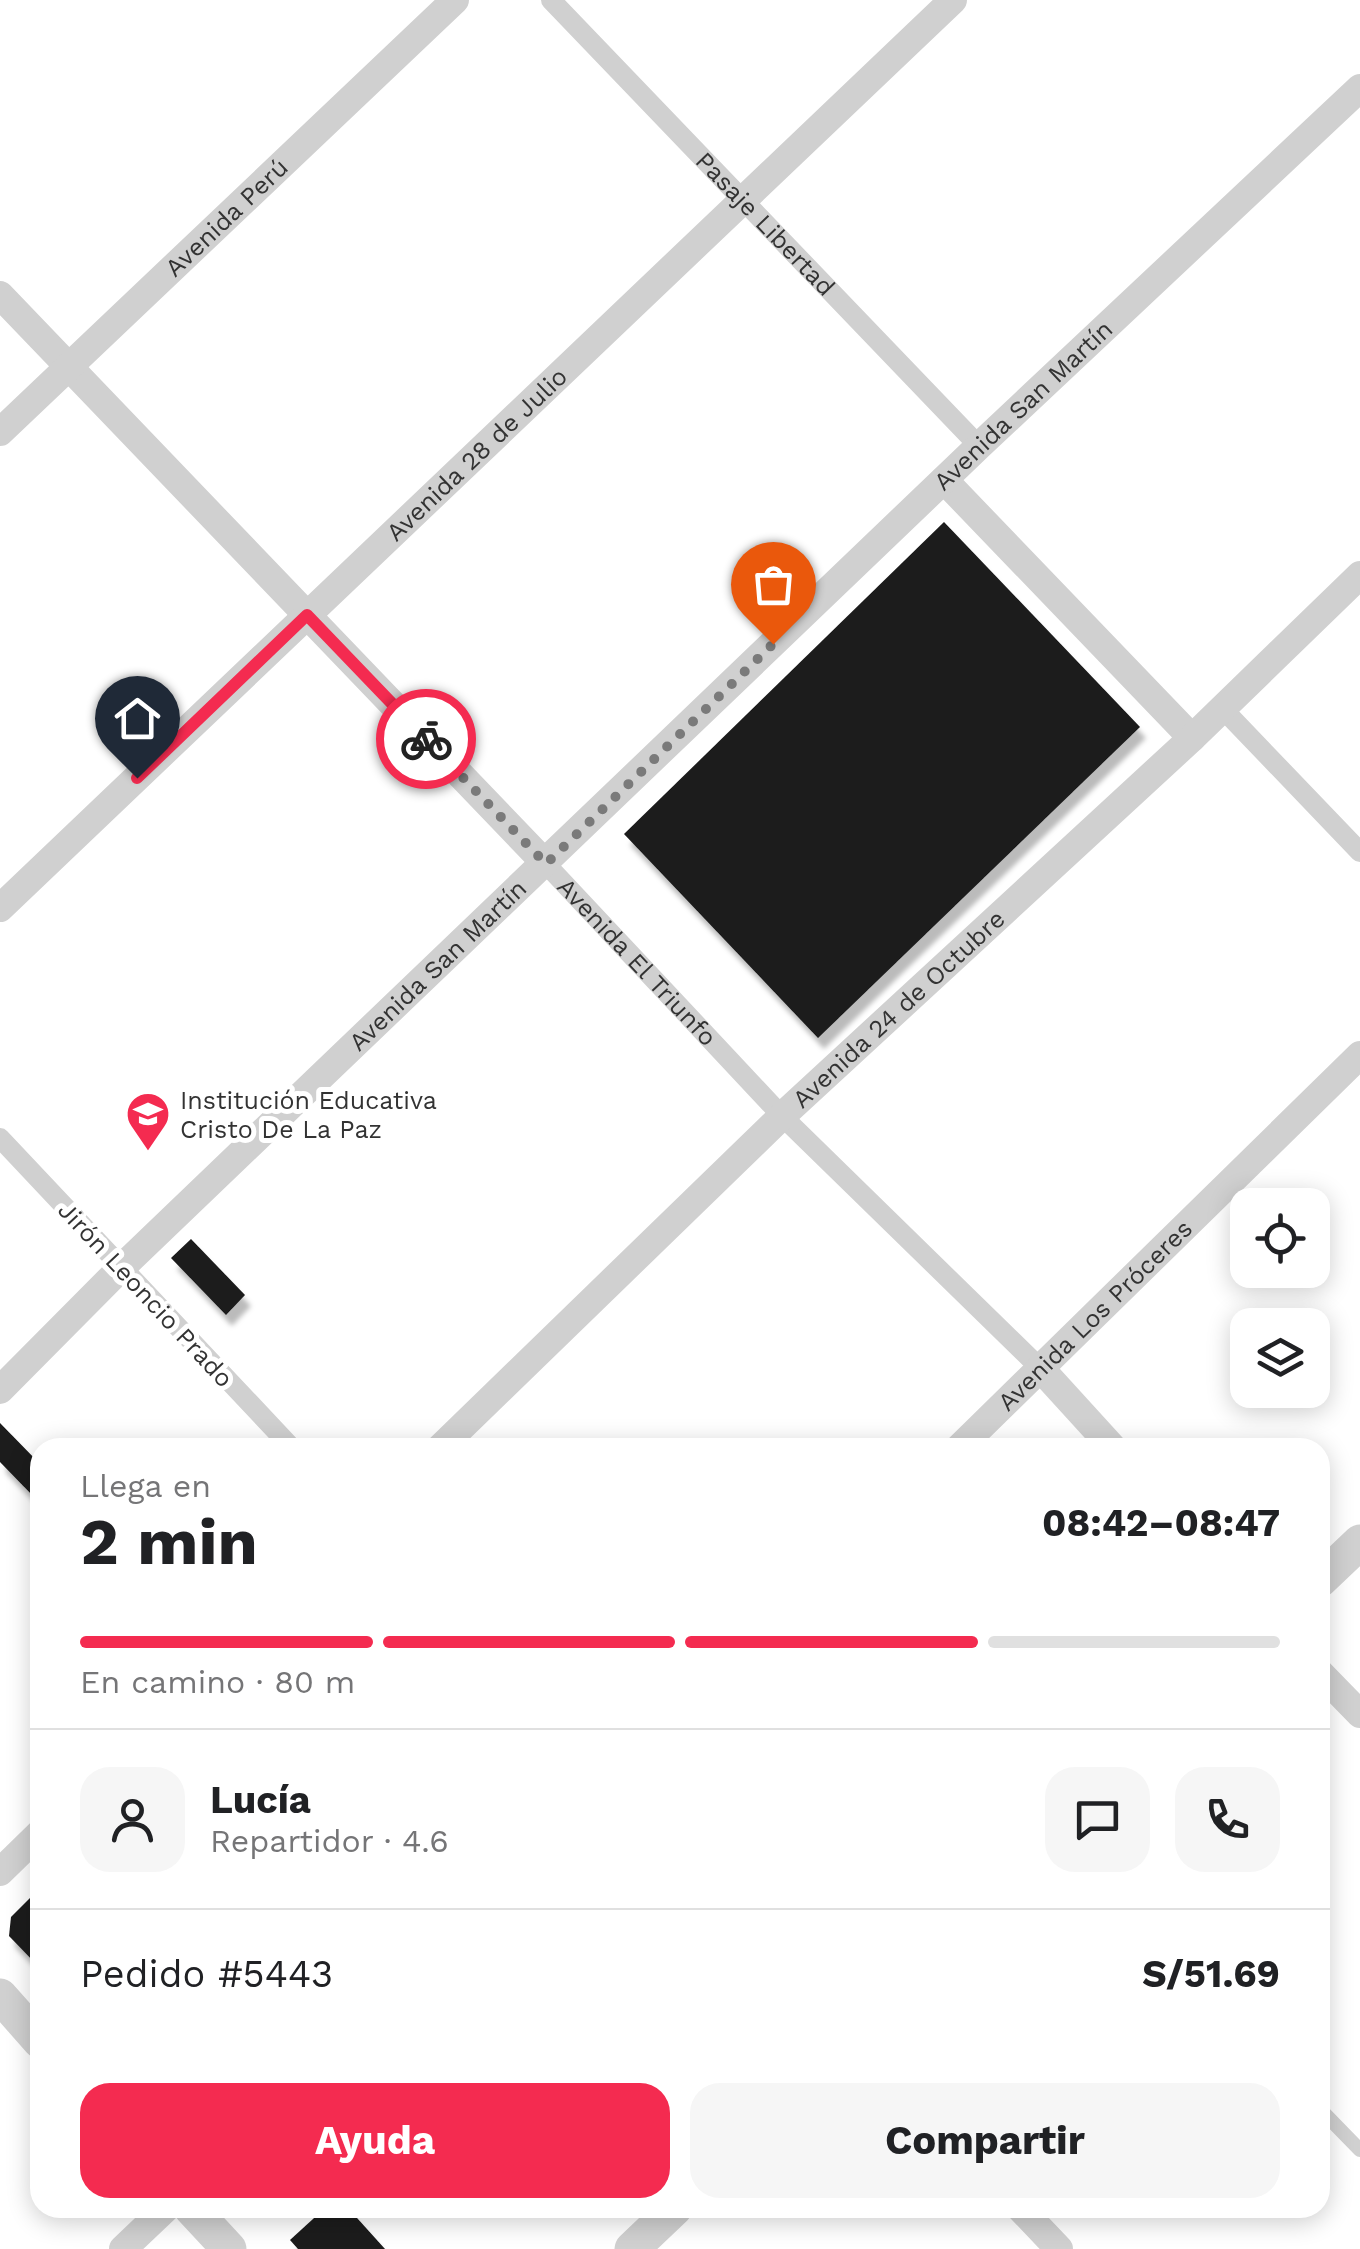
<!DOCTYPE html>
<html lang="es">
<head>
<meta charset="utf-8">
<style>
  body { margin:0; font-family:"Work Sans",sans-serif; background:#f6f6f6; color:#202124; height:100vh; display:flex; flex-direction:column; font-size:38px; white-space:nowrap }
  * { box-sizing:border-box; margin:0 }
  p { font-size:32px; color:#757577 }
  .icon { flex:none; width:55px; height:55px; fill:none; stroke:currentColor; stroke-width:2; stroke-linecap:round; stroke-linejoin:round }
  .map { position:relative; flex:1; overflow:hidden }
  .details { position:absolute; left:30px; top:1438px; width:1300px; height:780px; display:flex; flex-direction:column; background:#fff; border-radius:30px; box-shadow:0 5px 25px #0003 }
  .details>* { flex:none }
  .tools { position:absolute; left:1230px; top:1188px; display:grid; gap:20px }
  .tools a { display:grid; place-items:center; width:100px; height:100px; border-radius:20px; background:#fff; box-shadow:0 5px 25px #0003; font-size:50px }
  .pin { position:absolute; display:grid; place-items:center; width:85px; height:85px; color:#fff; margin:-102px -42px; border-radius:50% 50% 50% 0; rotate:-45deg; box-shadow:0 0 10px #0007 }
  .pin .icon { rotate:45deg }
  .courier { position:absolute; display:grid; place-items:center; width:100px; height:100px; margin:-50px; border:8px solid #f42b50; border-radius:50%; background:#fff; color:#222; box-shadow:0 2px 12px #0007 }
  .overview em { font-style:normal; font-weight:700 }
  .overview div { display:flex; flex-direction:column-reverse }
  .overview { display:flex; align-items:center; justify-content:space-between; height:170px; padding:0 50px }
  h1 { font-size:65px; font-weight:700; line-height:75px }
  .bar { display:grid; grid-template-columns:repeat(4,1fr); gap:15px 10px; align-content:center; height:120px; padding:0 50px }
  .bar i { height:12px; border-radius:8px; background:#e0e0e0 }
  .bar .on { background:#f42b50 }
  .bar p { grid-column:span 4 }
  .line { display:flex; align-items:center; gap:25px; padding:0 50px; border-top:2px solid #e0e0e0 }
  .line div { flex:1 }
  .round { display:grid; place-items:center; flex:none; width:105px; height:105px; border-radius:30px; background:#f6f6f6 }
  .primary-button { display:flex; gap:20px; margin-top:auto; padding:20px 50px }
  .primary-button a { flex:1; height:115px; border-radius:30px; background:#f42b50; color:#fff; font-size:40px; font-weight:700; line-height:115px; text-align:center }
  .primary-button a+a { background:#f6f6f6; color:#202124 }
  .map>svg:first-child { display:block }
  .building { fill:#1a1a1a; filter:url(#shadow) }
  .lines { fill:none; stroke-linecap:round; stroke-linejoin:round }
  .service { stroke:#d0d0d0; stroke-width:14 }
  .pedestrian { stroke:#d0d0d0; stroke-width:20 }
  .minor { stroke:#d0d0d0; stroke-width:28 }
  .tertiary { stroke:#d0d0d0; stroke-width:35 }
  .done { stroke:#7a7a7a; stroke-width:10; stroke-dasharray:0 18 }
  .route { stroke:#f42b50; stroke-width:12 }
  .labels { text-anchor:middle; stroke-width:10; stroke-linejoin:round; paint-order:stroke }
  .street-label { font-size:25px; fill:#333; stroke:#fff }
  .poi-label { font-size:25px; fill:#333; stroke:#fff; text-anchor:start }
</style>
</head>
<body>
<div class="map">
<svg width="1360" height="2249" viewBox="0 0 1360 2249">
  <defs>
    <filter id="shadow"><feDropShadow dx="6" dy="11" stdDeviation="2.5" flood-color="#0004"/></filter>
  </defs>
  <rect width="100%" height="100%" fill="#fff"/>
  <!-- building -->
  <path class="building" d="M944,522L1140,727L818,1038L624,834Z
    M191,1239L245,1295L226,1315L171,1258Z
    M0,1423L40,1464V1492L34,1497L0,1462Z
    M40,1888V1968L9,1936L11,1917Z
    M325,2208H348L385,2249H298L290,2240Z"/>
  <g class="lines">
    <!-- service -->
    <path class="service" d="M1320,2109L1360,2150"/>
    <!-- pedestrian -->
    <g class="pedestrian">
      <path id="s1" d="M551,0L979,446"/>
      <path d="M1221,707L1360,852"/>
      <path id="s2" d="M545,863L782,1116L1041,1369"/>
      <path d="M0,1138L292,1448"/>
    </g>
    <!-- minor -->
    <g class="minor">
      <path d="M0,295L545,863"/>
      <path id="s3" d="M0,432L455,0"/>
      <path d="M944,480L1192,738"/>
      <path id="s4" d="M0,908L953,0"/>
      <path d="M1041,1369L1113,1448"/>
      <path id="s5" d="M0,1390L120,1269L979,446L1360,88"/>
      <path id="s6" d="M440,1448L782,1116L1192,738L1360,575"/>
      <path id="s7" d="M959,1448L1360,1055"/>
      <path d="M1320,1673L1360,1714"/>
      <path d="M0,1872L40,1833"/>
      <path d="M1020,2208L1059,2249"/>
      <path d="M123,2249L166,2208"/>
    </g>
    <!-- tertiary -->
    <path class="tertiary" d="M1320,1580L1360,1542
      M0,1996L40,2041
      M191,2208L229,2249
      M632,2249L675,2208"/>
  </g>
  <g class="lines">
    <!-- done -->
    <path class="done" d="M426,739L546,864L773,644"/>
    <!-- route -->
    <path class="route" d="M137,778L307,615L426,739"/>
  </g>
  <!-- icons -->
  <defs>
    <symbol id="school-pin" viewBox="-11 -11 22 30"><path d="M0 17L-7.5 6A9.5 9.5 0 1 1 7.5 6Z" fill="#f42b50" stroke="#fff"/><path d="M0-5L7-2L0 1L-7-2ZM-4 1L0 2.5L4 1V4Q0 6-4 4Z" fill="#fff"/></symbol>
  </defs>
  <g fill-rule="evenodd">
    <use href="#school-pin" x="123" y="1089" width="50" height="68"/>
  </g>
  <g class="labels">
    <!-- street labels -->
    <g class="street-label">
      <text dy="9" stroke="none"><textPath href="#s3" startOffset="312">Avenida Perú</textPath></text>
      <text dy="9" stroke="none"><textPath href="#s1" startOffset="310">Pasaje Libertad</textPath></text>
      <text dy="9" stroke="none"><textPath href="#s5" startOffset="1420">Avenida San Martín</textPath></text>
      <text dy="9" stroke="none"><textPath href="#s4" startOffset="658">Avenida 28 de Julio</textPath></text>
      <text dy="9" stroke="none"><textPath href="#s2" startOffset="135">Avenida El Triunfo</textPath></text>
      <text dy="9" stroke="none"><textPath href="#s5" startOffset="610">Avenida San Martín</textPath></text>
      <text dy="9" stroke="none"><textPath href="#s6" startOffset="635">Avenida 24 de Octubre</textPath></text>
      <text transform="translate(146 1294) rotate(47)" y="9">Jirón Leoncio Prado</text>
      <text dy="9" stroke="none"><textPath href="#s7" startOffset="190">Avenida Los Próceres</textPath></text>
    </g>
    <!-- poi labels -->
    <g class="poi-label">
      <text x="180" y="1109">Institución Educativa<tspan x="180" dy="29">Cristo De La Paz</tspan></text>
    </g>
  </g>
</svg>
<div class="tools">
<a><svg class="icon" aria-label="locate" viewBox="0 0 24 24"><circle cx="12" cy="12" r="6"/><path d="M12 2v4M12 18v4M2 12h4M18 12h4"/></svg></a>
<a><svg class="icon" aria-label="layers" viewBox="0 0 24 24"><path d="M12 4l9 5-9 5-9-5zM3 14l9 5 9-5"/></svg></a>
</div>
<div class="pin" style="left:773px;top:644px;background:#ea580c"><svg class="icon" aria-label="bag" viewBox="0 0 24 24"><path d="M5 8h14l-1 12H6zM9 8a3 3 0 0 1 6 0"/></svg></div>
<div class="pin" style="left:137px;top:778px;background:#1f2937"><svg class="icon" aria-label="home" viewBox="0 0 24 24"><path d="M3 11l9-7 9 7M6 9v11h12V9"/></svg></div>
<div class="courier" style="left:426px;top:739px"><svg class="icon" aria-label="bike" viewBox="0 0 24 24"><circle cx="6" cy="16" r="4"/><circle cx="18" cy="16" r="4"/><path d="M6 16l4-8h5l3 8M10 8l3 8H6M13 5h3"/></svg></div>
<section class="details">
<div class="overview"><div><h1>2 min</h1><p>Llega en</p></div><em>08:42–08:47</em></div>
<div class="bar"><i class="on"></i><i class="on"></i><i class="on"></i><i></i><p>En camino · 80 m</p></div>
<div class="line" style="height:180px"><a class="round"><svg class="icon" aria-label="person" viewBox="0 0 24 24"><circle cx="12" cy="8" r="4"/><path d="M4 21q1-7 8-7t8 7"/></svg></a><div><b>Lucía</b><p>Repartidor · 4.6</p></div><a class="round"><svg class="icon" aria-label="chat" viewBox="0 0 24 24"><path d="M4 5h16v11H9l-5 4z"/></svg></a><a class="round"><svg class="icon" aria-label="phone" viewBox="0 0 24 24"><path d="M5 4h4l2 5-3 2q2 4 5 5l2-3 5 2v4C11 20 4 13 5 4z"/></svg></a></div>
<div class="line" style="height:130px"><div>Pedido #5443</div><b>S/51.69</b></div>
<div class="primary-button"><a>Ayuda</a><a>Compartir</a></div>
</section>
</div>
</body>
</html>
